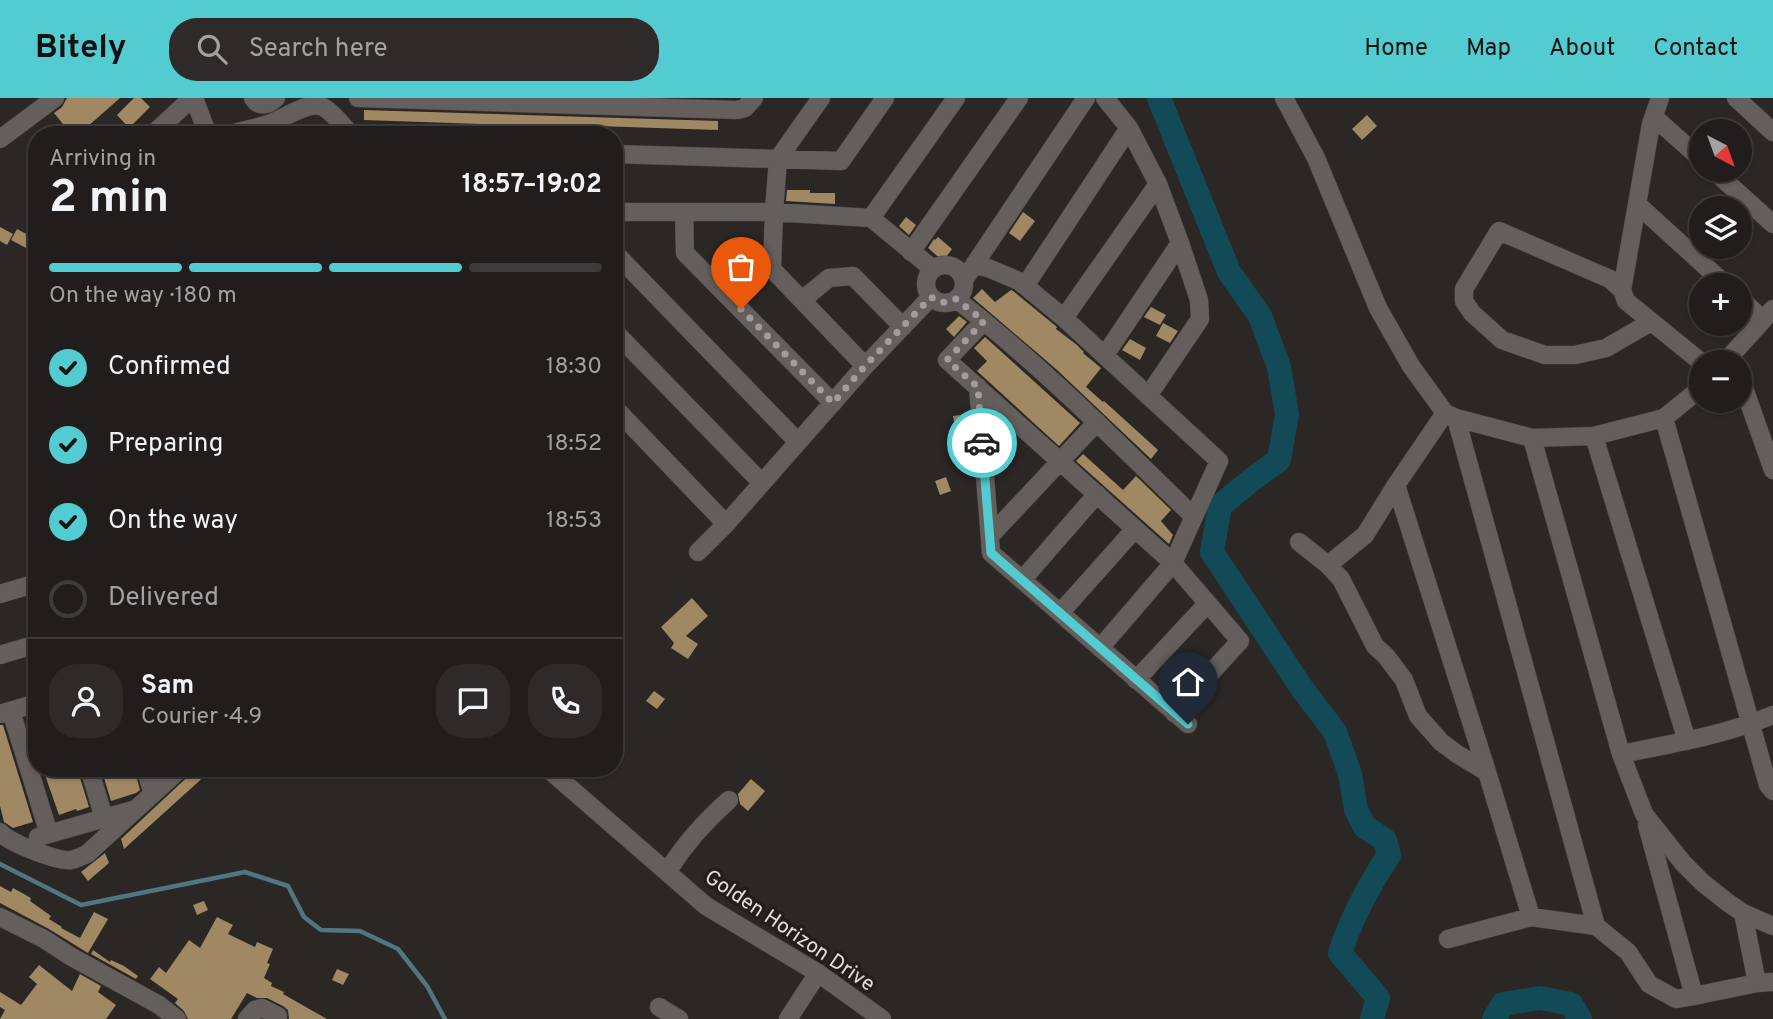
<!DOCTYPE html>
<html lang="en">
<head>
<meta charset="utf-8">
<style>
  body { margin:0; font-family:Overpass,sans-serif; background:#2d2a29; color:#f1f3f6; height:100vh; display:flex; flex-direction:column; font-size:26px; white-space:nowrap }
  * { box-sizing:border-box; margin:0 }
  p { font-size:23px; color:#a2a2a3 }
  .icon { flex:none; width:38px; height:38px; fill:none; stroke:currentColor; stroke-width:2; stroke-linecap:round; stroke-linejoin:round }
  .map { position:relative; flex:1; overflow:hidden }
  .sheet { position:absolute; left:28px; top:28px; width:595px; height:651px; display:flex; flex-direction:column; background:#201d1c; border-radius:28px; box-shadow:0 2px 5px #0004,0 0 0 2px #3d3b3b }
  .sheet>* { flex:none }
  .needle { width:46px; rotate:139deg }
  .fabs { position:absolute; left:1689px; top:21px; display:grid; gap:14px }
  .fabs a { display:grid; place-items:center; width:63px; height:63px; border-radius:50%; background:#201d1c; box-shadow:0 2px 5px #0004,0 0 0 2px #3d3b3b; font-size:35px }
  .pin { position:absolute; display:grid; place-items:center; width:60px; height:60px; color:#fff; margin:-72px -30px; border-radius:50% 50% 50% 0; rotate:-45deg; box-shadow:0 0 7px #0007 }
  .pin .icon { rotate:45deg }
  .courier { position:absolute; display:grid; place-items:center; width:70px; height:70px; margin:-35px; border:5px solid #52ccd0; border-radius:50%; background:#fff; color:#222; box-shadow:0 2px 9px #0007 }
  .summary em { font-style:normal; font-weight:700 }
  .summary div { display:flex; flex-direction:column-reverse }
  .summary { display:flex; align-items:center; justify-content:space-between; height:119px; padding:0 21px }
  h1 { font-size:46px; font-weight:700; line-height:52px }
  .bar { display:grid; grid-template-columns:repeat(4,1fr); gap:10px 7px; align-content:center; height:84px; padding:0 21px }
  .bar i { height:9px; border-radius:5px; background:#3d3b3b }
  .bar .active { background:#52ccd0 }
  .bar p { grid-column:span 4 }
  .line { display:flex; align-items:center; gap:18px; padding:0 21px; border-top:2px solid #3d3b3b }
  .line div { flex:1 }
  .round { display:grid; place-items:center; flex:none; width:74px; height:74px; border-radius:28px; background:#2d2a29 }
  ol { padding:0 21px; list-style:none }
  li { display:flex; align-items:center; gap:21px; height:77px }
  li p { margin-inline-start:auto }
  li .icon { padding:7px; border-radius:50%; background:#52ccd0; color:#111; stroke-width:4 }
  li:last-child { color:#a2a2a3 }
  li i { width:38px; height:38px; border:4px solid #3d3b3b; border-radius:50% }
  header { display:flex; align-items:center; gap:42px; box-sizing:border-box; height:98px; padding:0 35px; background:#52ccd0; color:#111 }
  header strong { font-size:33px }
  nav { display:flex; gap:38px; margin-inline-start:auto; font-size:24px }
  .search { width:490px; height:63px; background:#2d2a29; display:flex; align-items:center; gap:18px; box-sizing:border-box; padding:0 24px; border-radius:28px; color:#a2a2a3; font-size:26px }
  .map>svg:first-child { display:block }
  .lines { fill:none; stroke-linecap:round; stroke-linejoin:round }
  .stream { stroke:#50767f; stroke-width:4.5 }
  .river { stroke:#134a57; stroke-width:24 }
  .building { fill:#9f8862 }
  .minor-casing { stroke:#494544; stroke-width:19 }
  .minor { stroke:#645f5c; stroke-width:18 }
  .done { stroke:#a19d9c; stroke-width:7; stroke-dasharray:0 12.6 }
  .route { stroke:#52ccd0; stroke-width:9 }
  .labels { text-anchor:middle; stroke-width:7; stroke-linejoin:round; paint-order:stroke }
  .street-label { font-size:21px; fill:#e0dddc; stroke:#211e1b }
</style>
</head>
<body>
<header>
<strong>Bitely</strong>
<div class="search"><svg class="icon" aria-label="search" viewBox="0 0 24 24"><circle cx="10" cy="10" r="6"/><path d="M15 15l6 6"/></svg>Search here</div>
<nav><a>Home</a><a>Map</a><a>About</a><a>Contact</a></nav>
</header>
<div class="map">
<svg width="1773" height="921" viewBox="0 0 1773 921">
  <rect width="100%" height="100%" fill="#2b2725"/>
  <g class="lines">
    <!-- stream -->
    <path class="stream" d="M0,766L81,807L245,774L288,788L304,819L321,832L360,833L398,851L427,888L445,921"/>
    <!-- river -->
    <path class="river" d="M1159,0L1229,174L1260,218L1279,269L1287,316L1279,362L1250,383L1220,408L1212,454L1301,589L1335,634L1350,676L1356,712L1365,729L1385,742L1389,757C1369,787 1351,821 1340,855L1378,900L1372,921
      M1494,921L1503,906L1540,900L1571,906L1580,921"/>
  </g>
  <!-- building -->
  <path class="building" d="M67,0H120L78,37H72L54,15L62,9Z
    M134,0H141L150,9L129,30L117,17Z
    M364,12L718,23V32L567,27V28L509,27L364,22Z
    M1367,17L1377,28L1362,42L1352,31Z
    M787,92H810V95H835V106L786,103Z
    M1023,114L1035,123L1020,143L1009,135Z
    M906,119L916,127L909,137L899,128Z
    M0,129L13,136L7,147L0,143Z
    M17,131L32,139L26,150L11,142Z
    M938,139L952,151L943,163L928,150L934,141L935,142Z
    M982,191L995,204L1011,192L1013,193L1057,229L1056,231L1077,247L1084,254L1083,255L1101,270L1086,289L1103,304L1104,303L1158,352L1151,361L1056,271L973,200Z
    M1151,209L1166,217L1160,227L1144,219Z
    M959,218L967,224L954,239L946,231Z
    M1163,225L1178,233L1170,245L1156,238Z
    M985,239L1080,325L1059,348L977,273L987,263L974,250Z
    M1130,241L1146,250L1140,262L1122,252Z
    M968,316L970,333L956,335L953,318Z
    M1083,356L1123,392L1136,378L1171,412L1161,423L1173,437L1169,446L1076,363Z
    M946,379L951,393L940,397L935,383Z
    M692,500L708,518L686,538L698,546L688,561L671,550L674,545L661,529Z
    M654,593L665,601L657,611L646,603Z
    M0,627H3L33,724L13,730L4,724L0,708Z
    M64,670H77L89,709L77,713L76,711L59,717L45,677Z
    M101,670H134L140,692L136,695L111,703Z
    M197,670H202L207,676L124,751L121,741Z
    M751,681L765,693L748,713L740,706L738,696Z
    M105,755L109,765L88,783L81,774Z
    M0,788L11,794L13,790L31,800L30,803L51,818L49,821L62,829L61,830L80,840L94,814L108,821L88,855L49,831L0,805Z
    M204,803L208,812L197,817L193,807Z
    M217,819L233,827L228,836L255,849L257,844L273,851L267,865L270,866L264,880L272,885L271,888L284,894L283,896L327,921H289L288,912L283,908L267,900H257L247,895L231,921H188L184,913L175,905L178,901L150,881L159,869L166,875L189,842L200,850Z
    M93,852L110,864L111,862L124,868L138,878L136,881L91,856Z
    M39,867L72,893L80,876L101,888L98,894L116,907L106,921H0L5,912L0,909V894L21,907L37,886L29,879Z
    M337,871L349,876L343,887L332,882Z"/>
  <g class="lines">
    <defs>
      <path id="minor" d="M194,0L208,37
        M253,0C259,10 269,7 276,0
        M358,0L737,12L745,10L754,0
        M821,0L778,61L774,114L772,171L865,268
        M1105,0L1129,30L1158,86L1180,145L1199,202L1200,221L1148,298
        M1284,0L1316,60L1378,210L1411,268L1445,315L1456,320L1532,340L1594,338L1664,320L1701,290
        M1736,0L1773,34
        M1654,19L1701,61
        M152,37L192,0
        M229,37C243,32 257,30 271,25C285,20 309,2 323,9C333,14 343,28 351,37
        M0,41L55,0
        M614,56L841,63L885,0
        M1713,72L1773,126
        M1637,106L1726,187
        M614,114H774L871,120L933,171
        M684,114L685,155L833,305
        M871,120L956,0
        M614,154L798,344
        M911,154L1019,0
        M974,167L988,170L1019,183L1064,220L1219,363L1173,465L1240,543L1174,615
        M926 186a19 19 0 1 1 38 0a19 19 0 1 1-38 0Z
        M964,182L1086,0
        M1025,188L1129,30
        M1622,192L1626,203L1701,264
        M1740,200L1763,222
        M956,201C1041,267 1117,344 1194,419
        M802,202L829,180L853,178L903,229
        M1064,220L1158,86
        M984,223L947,262L1173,465L1100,550
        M1651,224L1606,250L1575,257H1545L1502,242L1472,215L1464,203V191L1499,133L1610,181L1622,192L1651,26L1660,0
        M614,233L762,385
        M1105,257L1180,145
        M1725,264L1773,211
        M1740,279L1773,372
        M978,289L991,455L1188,626
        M614,309L726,426L865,268L931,199
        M1456,320L1596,828
        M1664,320L1768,687L1773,693
        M1594,338L1687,643
        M1532,340L1621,656L1644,716L1683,765L1703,785L1727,804L1743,815L1773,828
        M1396,387L1487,674L1531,819
        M990,438L1097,324
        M1299,444L1328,467L1341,481L1375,548L1386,558L1404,582L1418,618L1441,644L1457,656L1487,674
        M698,454L726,426
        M1328,467L1365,437L1396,387L1445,315
        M1022,482L1097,396
        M0,496L37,485
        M1060,515L1135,431
        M0,557L37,546
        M1136,582L1207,506
        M11,613L49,736
        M0,616L37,605
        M1621,656C1672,646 1724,637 1773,617
        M89,670L104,720
        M145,670L153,696
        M547,670L706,808L818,875L882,921
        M1647,727L1694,898L1757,885L1773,884
        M0,734C7,744 58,764 71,762C76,761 82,758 87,756L181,670
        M38,739L133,712
        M667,774C684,747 705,723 729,702
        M1743,815L1757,885
        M0,819L44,841L70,858L159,907L177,921
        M1448,841L1531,819L1596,828L1628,854L1649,886L1676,901L1694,898
        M659,909L679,921
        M247,921L255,912L262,910L278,918
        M788,921L818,875"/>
    </defs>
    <!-- minor casing -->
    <use href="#minor" class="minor-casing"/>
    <!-- minor -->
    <use href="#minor" class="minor"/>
  </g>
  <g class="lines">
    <!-- done -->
    <path class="done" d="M741,211L833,305L865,268L931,199C940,205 947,206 956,201L984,223L947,262L978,289L982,345"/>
    <!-- route -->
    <path class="route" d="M982,345L991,455L1188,626"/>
  </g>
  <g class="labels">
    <!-- street labels -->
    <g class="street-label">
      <text transform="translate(790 832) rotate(34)" y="7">Golden Horizon Drive</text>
    </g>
  </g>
</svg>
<div class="fabs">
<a><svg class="needle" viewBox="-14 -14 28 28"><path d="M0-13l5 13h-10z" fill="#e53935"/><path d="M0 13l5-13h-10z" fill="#a2a2a3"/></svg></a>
<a><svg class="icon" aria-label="layers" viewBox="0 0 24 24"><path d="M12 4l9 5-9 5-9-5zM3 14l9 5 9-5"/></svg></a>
<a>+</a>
<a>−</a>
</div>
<div class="pin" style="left:741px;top:211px;background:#ea580c"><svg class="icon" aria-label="bag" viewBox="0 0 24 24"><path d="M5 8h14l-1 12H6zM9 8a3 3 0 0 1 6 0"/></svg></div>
<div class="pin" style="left:1188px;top:626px;background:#1f2937"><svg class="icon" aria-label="home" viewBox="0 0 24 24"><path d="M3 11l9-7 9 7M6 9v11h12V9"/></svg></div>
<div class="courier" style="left:982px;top:345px"><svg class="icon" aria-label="car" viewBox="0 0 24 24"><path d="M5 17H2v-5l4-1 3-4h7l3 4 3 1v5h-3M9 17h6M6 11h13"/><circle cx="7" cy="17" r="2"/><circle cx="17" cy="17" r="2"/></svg></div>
<section class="sheet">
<div class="summary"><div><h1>2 min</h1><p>Arriving in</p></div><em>18:57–19:02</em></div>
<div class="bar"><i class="active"></i><i class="active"></i><i class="active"></i><i></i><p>On the way · 180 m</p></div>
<ol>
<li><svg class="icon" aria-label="check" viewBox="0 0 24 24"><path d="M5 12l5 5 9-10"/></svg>Confirmed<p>18:30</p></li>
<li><svg class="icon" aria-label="check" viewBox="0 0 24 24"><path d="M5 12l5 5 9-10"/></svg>Preparing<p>18:52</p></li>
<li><svg class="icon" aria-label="check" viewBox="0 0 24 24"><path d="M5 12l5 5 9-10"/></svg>On the way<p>18:53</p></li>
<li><i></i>Delivered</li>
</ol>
<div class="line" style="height:126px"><a class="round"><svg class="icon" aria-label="person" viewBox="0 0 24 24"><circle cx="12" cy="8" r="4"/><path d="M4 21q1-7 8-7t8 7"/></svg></a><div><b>Sam</b><p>Courier · 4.9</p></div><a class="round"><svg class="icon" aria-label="chat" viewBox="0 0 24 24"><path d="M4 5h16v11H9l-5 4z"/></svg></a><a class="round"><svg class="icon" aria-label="phone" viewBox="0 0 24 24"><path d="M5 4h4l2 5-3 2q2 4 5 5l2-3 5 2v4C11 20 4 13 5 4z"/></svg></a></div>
</section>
</div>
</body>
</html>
